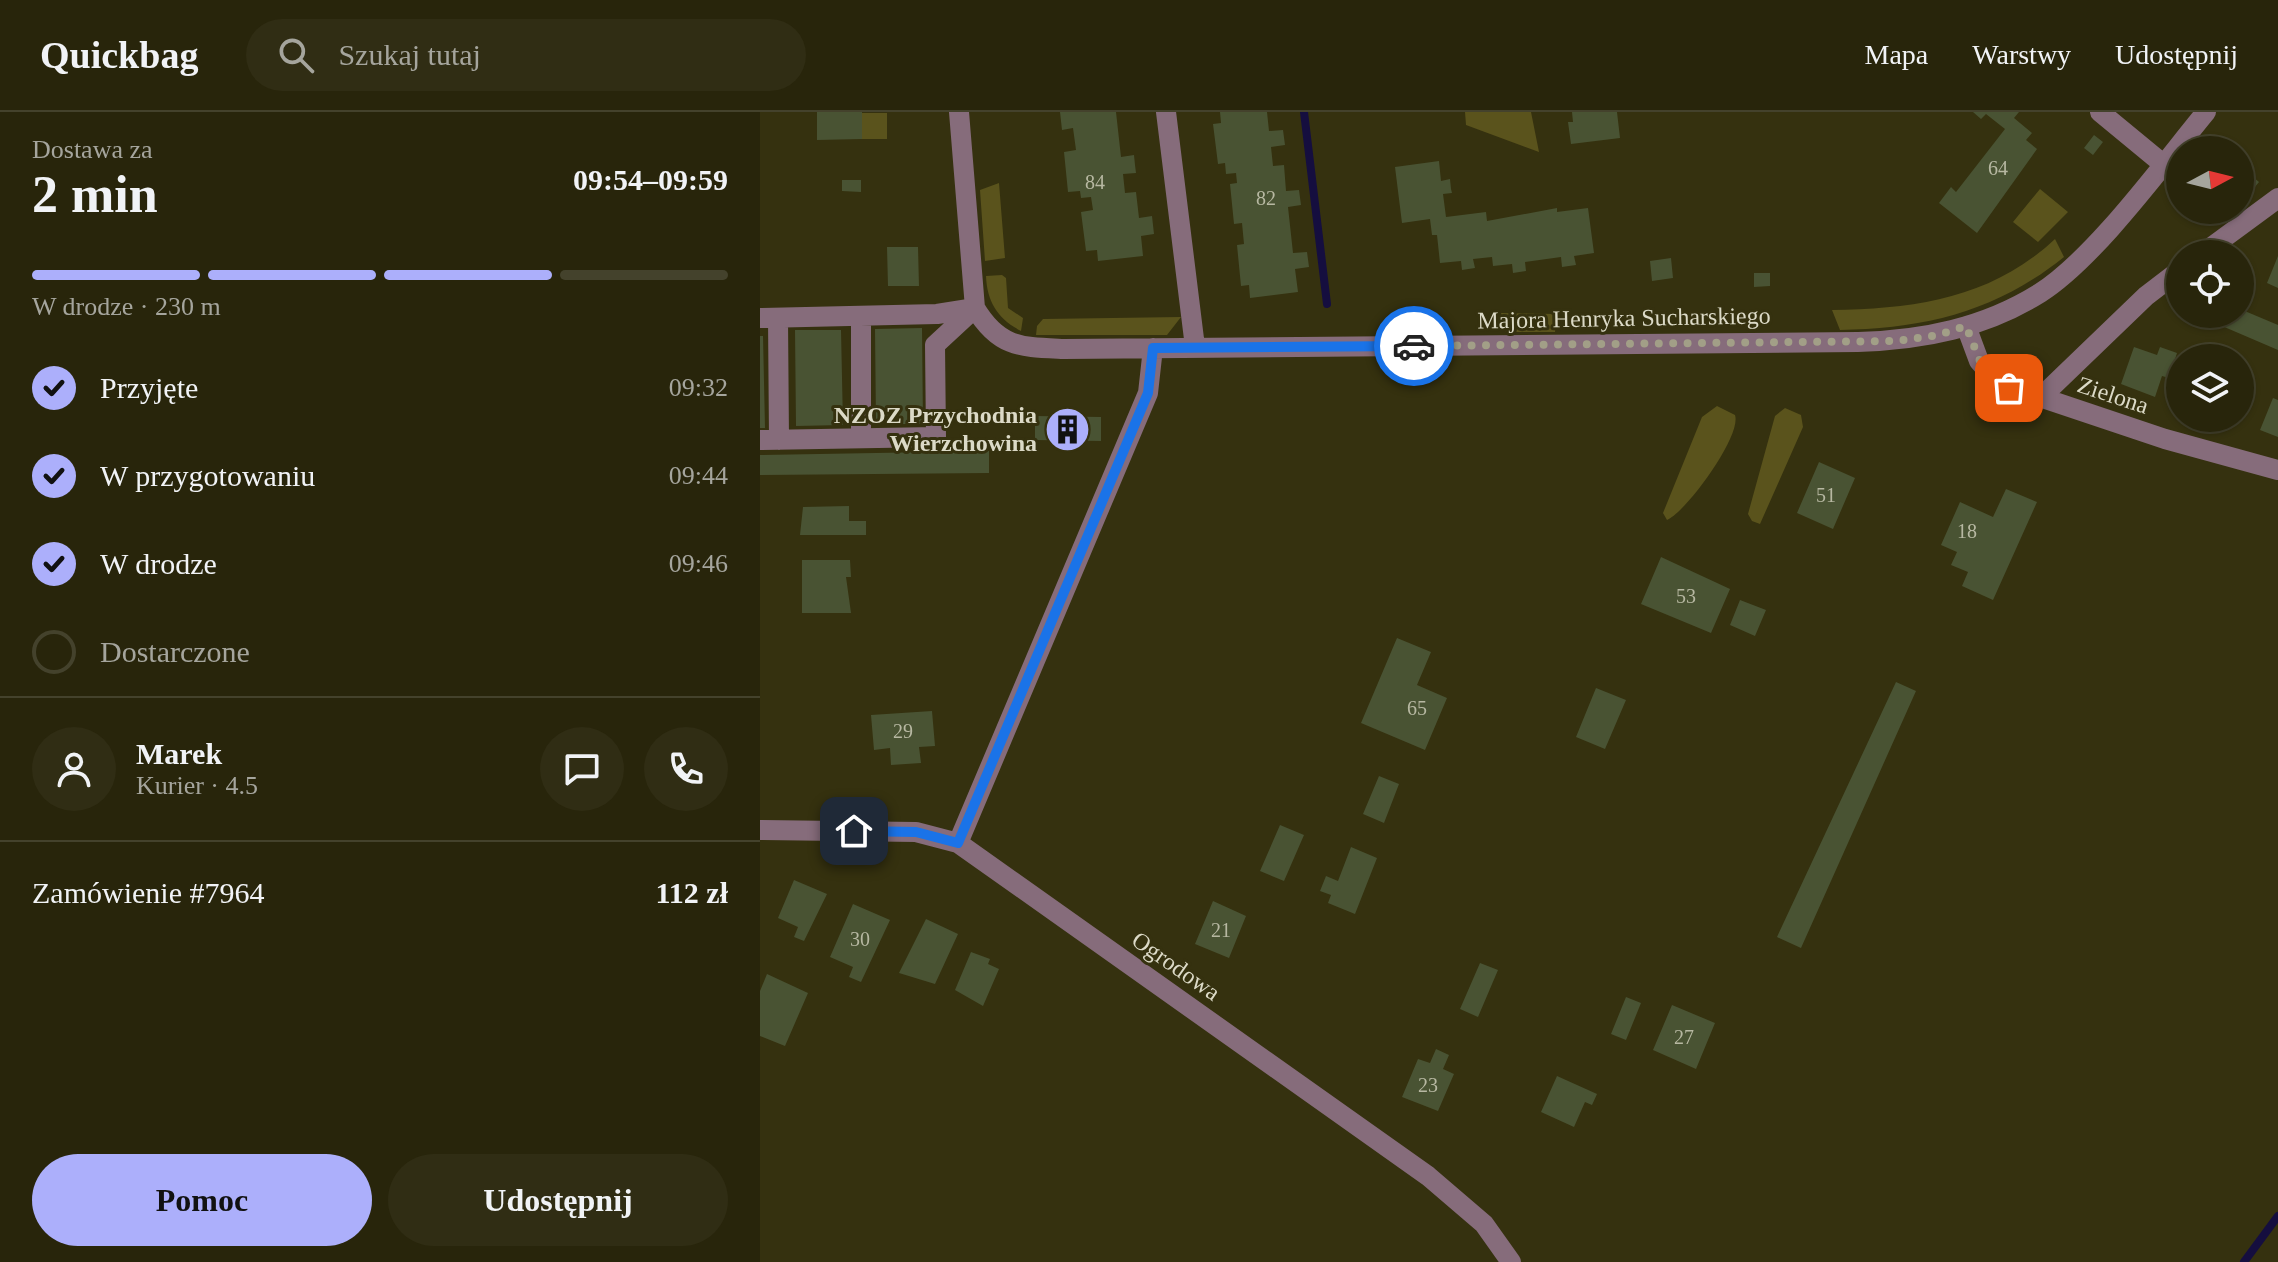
<!DOCTYPE html>
<html lang="pl">
<head>
<meta charset="utf-8">
<style>
  body { margin:0; font-family:"Times New Roman",serif; background:#302d14; color:#f1f3f6; height:100vh; display:flex; flex-direction:column; font-size:30px; white-space:nowrap }
  * { box-sizing:border-box; margin:0 }
  p { font-size:26px; color:#a5a59d }
  .icon { flex:none; width:44px; height:44px; fill:none; stroke:currentColor; stroke-width:2; stroke-linecap:round; stroke-linejoin:round }
  .map { position:relative; flex:1; overflow:hidden }
  .drawer { display:flex; flex-direction:column; background:#28250b; width:760px }
  .drawer>* { flex:none }
  .needle { width:52px; rotate:83deg }
  .fabs { position:absolute; left:1406px; top:24px; display:grid; gap:16px }
  .fabs a { display:grid; place-items:center; width:88px; height:88px; border-radius:50%; background:#28250b; box-shadow:0 2px 6px #0004,0 0 0 2px #44422c; font-size:40px }
  .pin { position:absolute; display:grid; place-items:center; width:68px; height:68px; color:#fff; margin:-34px; border-radius:16px; box-shadow:0 4px 12px #0006 }
  .courier { position:absolute; display:grid; place-items:center; width:80px; height:80px; margin:-40px; border:6px solid #1a73e8; border-radius:50%; background:#fff; color:#222; box-shadow:0 2px 10px #0007 }
  .headline em { font-style:normal; font-weight:700 }
  .headline div { display:flex; flex-direction:column-reverse }
  .headline { display:flex; align-items:center; justify-content:space-between; height:136px; padding:0 32px }
  h1 { font-size:52px; font-weight:700; line-height:60px }
  .bar { display:grid; grid-template-columns:repeat(4,1fr); gap:12px 8px; align-content:center; height:96px; padding:0 32px }
  .bar i { height:10px; border-radius:6px; background:#44422c }
  .bar .current { background:#acaffb }
  .bar p { grid-column:span 4 }
  .line { display:flex; align-items:center; gap:20px; padding:0 32px; border-top:2px solid #44422c }
  .line div { flex:1 }
  .round { display:grid; place-items:center; flex:none; width:84px; height:84px; border-radius:42px; background:#302d14 }
  ol { padding:0 32px; list-style:none }
  li { display:flex; align-items:center; gap:24px; height:88px }
  li p { margin-inline-start:auto }
  li .icon { padding:8px; border-radius:50%; background:#acaffb; color:#111; stroke-width:4 }
  li:last-child { color:#a5a59d }
  li i { width:44px; height:44px; border:4px solid #44422c; border-radius:50% }
  .primary-button { display:flex; gap:16px; margin-top:auto; padding:16px 32px }
  .primary-button a { flex:1; height:92px; border-radius:48px; background:#acaffb; color:#111; font-size:32px; font-weight:700; line-height:92px; text-align:center }
  .primary-button a+a { background:#302d14; color:#f1f3f6 }
  header { display:flex; align-items:center; gap:48px; box-sizing:border-box; height:112px; padding:0 40px; background:#28250b; border-bottom:2px solid #44422c }
  header strong { font-size:38px }
  nav { display:flex; gap:44px; margin-inline-start:auto; font-size:28px }
  .search { width:560px; height:72px; background:#302d14; display:flex; align-items:center; gap:20px; box-sizing:border-box; padding:0 28px; border-radius:44px; color:#a5a59d; font-size:30px }
  main { display:flex; flex:1; min-height:0 }
  .map>svg:first-child { display:block }
  .green { fill:#5a531c }
  .lines { fill:none; stroke-linecap:round; stroke-linejoin:round }
  .stream { stroke:#150e3f; stroke-width:8 }
  .building { fill:#495333 }
  .minor { stroke:#866c7b; stroke-width:20 }
  .done { stroke:#a29f87; stroke-width:8; stroke-dasharray:0 14.4 }
  .route { stroke:#1a73e8; stroke-width:10 }
  .labels { text-anchor:middle; stroke-width:6; stroke-linejoin:round; paint-order:stroke }
  .number-label { font-size:20px; fill:#b7b8a2 }
  .street-label { font-size:24px; fill:#dcdac7; stroke:#35310f }
  .poi-label { font-size:24px; font-weight:bold; fill:#dcdac7; stroke:#35310f; text-anchor:end }
</style>
</head>
<body>
<header>
<strong>Quickbag</strong>
<div class="search"><svg class="icon" aria-label="search" viewBox="0 0 24 24"><circle cx="10" cy="10" r="6"/><path d="M15 15l6 6"/></svg>Szukaj tutaj</div>
<nav><a>Mapa</a><a>Warstwy</a><a>Udostępnij</a></nav>
</header>
<main>
<section class="drawer">
<div class="headline"><div><h1>2 min</h1><p>Dostawa za</p></div><em>09:54–09:59</em></div>
<div class="bar"><i class="current"></i><i class="current"></i><i class="current"></i><i></i><p>W drodze · 230 m</p></div>
<ol>
<li><svg class="icon" aria-label="check" viewBox="0 0 24 24"><path d="M5 12l5 5 9-10"/></svg>Przyjęte<p>09:32</p></li>
<li><svg class="icon" aria-label="check" viewBox="0 0 24 24"><path d="M5 12l5 5 9-10"/></svg>W przygotowaniu<p>09:44</p></li>
<li><svg class="icon" aria-label="check" viewBox="0 0 24 24"><path d="M5 12l5 5 9-10"/></svg>W drodze<p>09:46</p></li>
<li><i></i>Dostarczone</li>
</ol>
<div class="line" style="height:144px"><a class="round"><svg class="icon" aria-label="person" viewBox="0 0 24 24"><circle cx="12" cy="8" r="4"/><path d="M4 21q1-7 8-7t8 7"/></svg></a><div><b>Marek</b><p>Kurier · 4.5</p></div><a class="round"><svg class="icon" aria-label="chat" viewBox="0 0 24 24"><path d="M4 5h16v11H9l-5 4z"/></svg></a><a class="round"><svg class="icon" aria-label="phone" viewBox="0 0 24 24"><path d="M5 4h4l2 5-3 2q2 4 5 5l2-3 5 2v4C11 20 4 13 5 4z"/></svg></a></div>
<div class="line" style="height:104px"><div>Zamówienie #7964</div><b>112 zł</b></div>
<div class="primary-button"><a>Pomoc</a><a>Udostępnij</a></div>
</section>
<div class="map">
<svg width="1518" height="1150" viewBox="0 0 1518 1150">
  <rect width="100%" height="100%" fill="#35310f"/>
  <!-- green -->
  <path class="green" d="M705,0H771L779,40L706,13Z
    M102,1H127V27H102Z
    M239,71L245,146L225,149L220,78Z
    M1280,77L1308,100L1278,130L1253,110Z
    M1295,127L1304,145C1237,199 1165,217 1080,218L1072,198C1156,197 1232,186 1295,127Z
    M242,163L246,166L248,196L263,206L261,219C238,207 227,190 226,164Z
    M741,201L797,202L795,220H746Z
    M421,205L407,223H276L277,214L283,207Z
    M957,294L975,303C982,324 926,400 907,408L903,401L942,305Z
    M1025,296L1041,303L1043,315L1000,412L992,409L988,402L1015,304Z"/>
  <g class="lines">
    <!-- stream -->
    <path class="stream" d="M544,0L567,192
      M1484,1150L1518,1104"/>
  </g>
  <!-- building -->
  <path class="building" d="M57,0H102V27L57,28Z
    M300,0H356L361,45L374,43L375,53L376,61L363,62L365,81L376,80L379,106L392,104L394,122L381,124L383,144L338,149L337,138L326,139L321,100L333,98L331,85L321,86L320,79L308,80L304,40L316,38L313,16L302,18Z
    M460,0H507L509,19L523,18L525,33L511,35L513,54L524,53L526,79L539,78L541,93L528,95L533,141L547,140L549,155L535,157L538,180L490,186L489,173L481,174L477,133L484,132L482,111L474,112L470,72L477,71L476,61L466,62L465,51L458,52L453,12L461,11Z
    M812,0H857L860,26L811,32L808,10H813Z
    M1213,0H1259L1254,6L1272,21L1266,28L1277,37L1217,121L1179,91L1191,75L1196,80L1245,17L1226,2L1221,7Z
    M1334,23L1343,30L1333,43L1324,36Z
    M679,49L681,69L690,67L691,77L692,81L683,82L686,105L726,100L727,109L797,96V100L828,96L834,141L814,144L816,153L802,155L801,145L765,150L766,159L753,161L752,152L733,154L732,145L713,147L715,156L702,158L701,149L680,151L677,123H672L670,107L642,111L635,55Z
    M1480,54L1499,70L1480,93Z
    M82,68H101V80L82,79Z
    M127,135H158L159,174H128Z
    M1518,144V176L1507,171Z
    M911,146L913,166L892,169L890,149Z
    M994,161H1010V174L994,175Z
    M1480,197L1518,213V238L1455,211L1459,202H1480Z
    M162,216L163,312H116L115,217Z
    M35,218H81L83,313L36,314Z
    M0,224H3L5,316H0Z
    M1374,235L1397,243L1400,235L1417,241L1409,266L1402,264L1395,285L1361,272Z
    M1513,286L1518,288V325L1500,318Z
    M275,304L341,305V329L275,328Z
    M229,339V361L0,363V343Z
    M1059,350L1095,366L1073,417L1037,401Z
    M1246,377L1277,390L1233,488L1202,474L1208,460L1191,453L1197,440L1181,433L1200,390L1233,405Z
    M89,394V409H106V423H40L43,395Z
    M901,445L970,477L951,521L881,492Z
    M42,448H90L91,465H86L91,501H42Z
    M980,488L1006,498L995,524L970,513Z
    M637,526L671,540L657,573L687,586L665,638L601,611Z
    M1136,570L1156,579L1041,836L1017,825Z
    M836,576L866,588L845,637L816,625Z
    M172,599L175,634L159,635L161,651L131,653L130,636L114,638L111,603Z
    M619,664L639,672L624,711L603,702Z
    M520,713L544,723L524,769L500,759Z
    M591,735L617,746L595,802L568,791L571,783L560,779L566,764L578,769Z
    M34,768L67,782L44,829L34,825L38,815L18,806Z
    M453,789L486,804L469,846L435,832Z
    M93,792L130,808L101,870L89,865L93,855L70,845Z
    M166,807L198,822L175,872L139,861Z
    M211,840L230,847L228,852L239,857L223,894L195,878Z
    M720,851L738,858L718,905L700,897Z
    M7,862L48,881L25,934L0,924V879Z
    M866,885L881,891L866,928L851,922Z
    M912,893L955,911L936,957L893,938Z
    M676,937L689,943L683,957L694,962L678,999L642,985L658,947L670,951Z
    M797,964L837,982L832,993L825,990L814,1015L781,1000Z"/>
  <g class="lines">
    <!-- minor -->
    <path class="minor" d="M199,0L215,196C239,236 261,235 304,237L1098,230C1163,228 1224,216 1280,181C1335,146 1403,52 1446,0
      M406,0L435,235
      M1340,0L1403,52
      M1442,142L1518,86
      M0,206L177,202L215,196
      M18,206L19,328
      M1206,214L1219,249L1238,271L1405,327L1518,358
      M1279,287L1386,184L1420,158
      M101,326V204
      M0,328L176,325L175,233L215,196
      M0,718L156,720L198,731L668,1064L724,1112L751,1150
      M198,731L388,281L393,236"/>
  </g>
  <g class="lines">
    <!-- done -->
    <path class="done" d="M654,234L1137,229L1178,223L1206,214L1224,259L1249,276"/>
    <!-- route -->
    <path class="route" d="M94,719L156,720L198,731L388,281L393,236L654,234"/>
  </g>
  <!-- icons -->
  <defs>
    <symbol id="building-disc" viewBox="-11 -11 22 22"><circle r="9.5" fill="#acaffb" stroke="#35310f"/><path d="M-4-6H4V6H1V3H-1V6H-4ZM-2.5-4.3h1.7v1.8h-1.7ZM.8-4.3h1.7v1.8H.8ZM-2.5-1h1.7V.8h-1.7ZM.8-1h1.7V.8H.8Z" fill="#111"/></symbol>
  </defs>
  <g fill-rule="evenodd">
    <use href="#building-disc" x="282" y="292" width="51" height="51"/>
  </g>
  <g class="labels">
    <!-- number labels -->
    <g class="number-label">
      <text x="1238" y="63">64</text>
      <text x="335" y="77">84</text>
      <text x="506" y="93">82</text>
      <text x="1066" y="390">51</text>
      <text x="1207" y="426">18</text>
      <text x="926" y="491">53</text>
      <text x="657" y="603">65</text>
      <text x="143" y="626">29</text>
      <text x="461" y="825">21</text>
      <text x="100" y="834">30</text>
      <text x="924" y="932">27</text>
      <text x="668" y="980">23</text>
    </g>
    <!-- street labels -->
    <g class="street-label">
      <text transform="translate(864 206) rotate(-1)" y="8">Majora Henryka Sucharskiego</text>
      <text transform="translate(1353 283) rotate(18)" y="8">Zielona</text>
      <text transform="translate(416 854) rotate(35)" y="8">Ogrodowa</text>
    </g>
    <!-- poi labels -->
    <g class="poi-label">
      <text x="277" y="311">NZOZ Przychodnia<tspan x="277" dy="28">Wierzchowina</tspan></text>
    </g>
  </g>
</svg>
<div class="fabs">
<a><svg class="needle" viewBox="-14 -14 28 28"><path d="M0-13l5 13h-10z" fill="#e53935"/><path d="M0 13l5-13h-10z" fill="#a5a59d"/></svg></a>
<a><svg class="icon" aria-label="locate" viewBox="0 0 24 24"><circle cx="12" cy="12" r="6"/><path d="M12 2v4M12 18v4M2 12h4M18 12h4"/></svg></a>
<a><svg class="icon" aria-label="layers" viewBox="0 0 24 24"><path d="M12 4l9 5-9 5-9-5zM3 14l9 5 9-5"/></svg></a>
</div>
<div class="pin" style="left:1249px;top:276px;background:#ea580c"><svg class="icon" aria-label="bag" viewBox="0 0 24 24"><path d="M5 8h14l-1 12H6zM9 8a3 3 0 0 1 6 0"/></svg></div>
<div class="pin" style="left:94px;top:719px;background:#1f2937"><svg class="icon" aria-label="home" viewBox="0 0 24 24"><path d="M3 11l9-7 9 7M6 9v11h12V9"/></svg></div>
<div class="courier" style="left:654px;top:234px"><svg class="icon" aria-label="car" viewBox="0 0 24 24"><path d="M5 17H2v-5l4-1 3-4h7l3 4 3 1v5h-3M9 17h6M6 11h13"/><circle cx="7" cy="17" r="2"/><circle cx="17" cy="17" r="2"/></svg></div>
</div>
</main>
</body>
</html>
